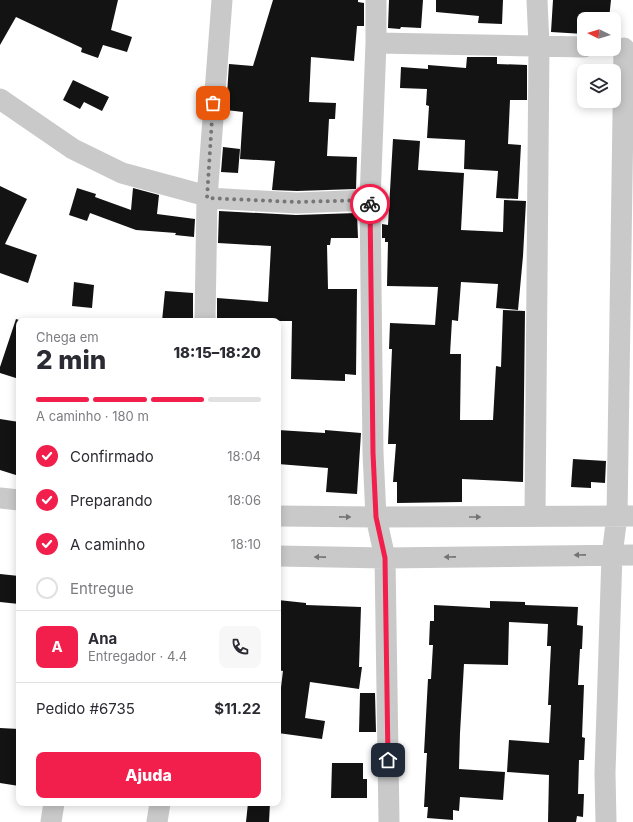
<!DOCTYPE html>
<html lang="pt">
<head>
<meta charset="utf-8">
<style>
  body { margin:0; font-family:Inter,sans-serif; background:#f7f7f7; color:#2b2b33; height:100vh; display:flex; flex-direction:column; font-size:15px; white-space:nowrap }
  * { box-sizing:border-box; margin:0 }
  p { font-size:13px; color:#7c7c81 }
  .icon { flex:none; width:22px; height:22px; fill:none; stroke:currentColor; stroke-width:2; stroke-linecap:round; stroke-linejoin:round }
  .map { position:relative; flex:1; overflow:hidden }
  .details { position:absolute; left:16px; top:318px; width:265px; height:488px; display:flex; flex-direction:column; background:#fff; border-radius:8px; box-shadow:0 2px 10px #0003 }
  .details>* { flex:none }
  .needle { width:26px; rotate:275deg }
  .buttons { position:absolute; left:577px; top:12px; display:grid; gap:8px }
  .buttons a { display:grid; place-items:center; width:44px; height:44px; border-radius:8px; background:#fff; box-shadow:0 2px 10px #0003; font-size:20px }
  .pin { position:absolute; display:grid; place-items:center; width:34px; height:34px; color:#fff; margin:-17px; border-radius:8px; box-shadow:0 2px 6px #0006 }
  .courier { position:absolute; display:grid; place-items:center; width:40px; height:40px; margin:-20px; border:3px solid #f21f4c; border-radius:50%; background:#fff; color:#222; box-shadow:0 1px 5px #0007 }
  .summary em { font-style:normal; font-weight:800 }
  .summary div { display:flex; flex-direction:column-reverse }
  .summary { display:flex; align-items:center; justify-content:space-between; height:68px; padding:0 20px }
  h1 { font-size:26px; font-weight:800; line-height:30px }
  .bar { display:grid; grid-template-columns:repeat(4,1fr); gap:6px 4px; align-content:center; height:48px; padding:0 20px }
  .bar i { height:5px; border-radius:3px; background:#e1e1e2 }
  .bar .current { background:#f21f4c }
  .bar p { grid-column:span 4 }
  .line { display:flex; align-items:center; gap:10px; padding:0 20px; border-top:1px solid #e1e1e2 }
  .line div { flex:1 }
  .round { display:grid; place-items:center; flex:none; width:42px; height:42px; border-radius:8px; background:#f7f7f7 }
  ol { padding:0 20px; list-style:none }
  li { display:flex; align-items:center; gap:12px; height:44px }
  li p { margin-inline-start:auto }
  li .icon { padding:4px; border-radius:50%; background:#f21f4c; color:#fff; stroke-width:4 }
  li:last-child { color:#7c7c81 }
  li i { width:22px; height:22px; border:2px solid #e1e1e2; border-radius:50% }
  .cta { display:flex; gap:8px; margin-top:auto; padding:8px 20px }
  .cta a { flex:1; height:46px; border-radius:8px; background:#f21f4c; color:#fff; font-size:16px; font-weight:800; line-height:46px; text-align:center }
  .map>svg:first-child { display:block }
  .building { fill:#131313 }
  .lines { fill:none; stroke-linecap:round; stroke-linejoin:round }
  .minor { stroke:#c9c9c9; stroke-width:21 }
  .oneway { fill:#737373 }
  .done { stroke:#767676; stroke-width:4; stroke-dasharray:0 7.2 }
  .route { stroke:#f21f4c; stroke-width:5 }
</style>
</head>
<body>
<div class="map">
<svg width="633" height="822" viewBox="0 0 633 822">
  <rect width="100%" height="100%" fill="#fff"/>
  <!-- building -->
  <path class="building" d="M0,0H118L111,30L132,37L127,52L103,45L98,58L81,52L82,48L16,17L0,45Z
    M273,0H358V2L364,3V26H357L354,61L311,57L309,102L336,103L335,119H329L327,156L357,157L356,189L297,191L272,190L275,161L240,159L243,112L226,110L229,64L253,66Z
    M389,0H423L421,28L401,27L400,29L388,28Z
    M436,0H503L502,24L478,23L479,16L436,12Z
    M553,0H611L609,19H584V34L551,32Z
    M467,57H497V64L527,65V100H510L508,144L521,145L518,199L496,198L498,171L464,169L465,140L427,138L429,106L426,105L427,89L400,88L401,67L428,69V65L466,68Z
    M73,80L109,97L102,111L84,102L80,109L63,100Z
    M393,139L420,141L418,170L464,173L461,230L503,232L504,200L526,201L523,256L518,310L496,308L498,284L461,282L458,321L452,320L450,354H461L460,420H493L496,366L501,367L503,310L525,311L523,482L462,479V502L397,503V482H393L396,444H388L392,349H389L390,323L435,325L438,287L387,286L388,242H385V238H382V224L388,225Z
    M223,147L240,149L238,173L221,172Z
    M0,186L27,199L5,244L37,255L28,283L0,273Z
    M77,188L96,194L95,197L131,210L133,188L159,195L157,214L195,219L194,237L175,235L176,233L136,230L90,213L87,221L69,215Z
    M219,211L296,215L357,213L358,238H331L330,245H327L328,289H357L356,375L345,374V381L291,379L292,321H217V298L268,302L271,246L218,243Z
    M74,282L94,285L92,308L72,306Z
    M165,291L193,293V319H191V321H162Z
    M16,319L19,320V379L0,373V367Z
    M0,419L19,422V476L0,470Z
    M278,430L325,433V430L361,433L357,494L326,492L328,468L278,464Z
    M573,459L606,461L605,483L591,482V488L571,487Z
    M0,574L19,576V604L0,602Z
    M278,600L306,603V605L361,607L359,667H362L359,689L310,682L305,718L325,721L322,739L278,733V712L283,671L278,670Z
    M490,601L525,602V605L578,607L577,625L583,626L582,649H580L578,685H584L582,737L585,738L584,760H579L578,794H584L583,817L577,816L576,822H548L549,775L507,772L509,740L549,743L551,705H548L551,646H547L548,624L509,622L508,665L464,664L460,733L459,769L505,772L503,800L460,797L459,811L453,810V820L427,818L428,807H424L427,753H424L428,679H431L433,645H429L430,621H434V605L490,608Z
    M360,693H375L376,732H359Z
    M0,728L19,729V786L0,783Z
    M332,763H363V779H367V798H331Z
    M248,803H270L269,822H246Z"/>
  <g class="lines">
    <!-- minor -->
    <path class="minor" d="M376,0V43L370,200L373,453L376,517L385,558L389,822
      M376,43L584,47
      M0,99L73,149L122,173L207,196
      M207,198L297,203L370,200
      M205,321L207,198L222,0
      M0,498L19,500
      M278,516L376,517L633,516
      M535,516L539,45L537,0
      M278,556L385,558L633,555
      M51,822L54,803
      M157,822L160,803
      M606,822L605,773L612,555L617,516L624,48"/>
  </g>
  <!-- one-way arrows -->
  <defs><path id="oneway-solid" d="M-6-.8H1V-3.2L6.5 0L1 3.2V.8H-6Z"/></defs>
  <g class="oneway">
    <use href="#oneway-solid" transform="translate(345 517) rotate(1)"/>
    <use href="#oneway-solid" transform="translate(475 517)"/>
    <use href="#oneway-solid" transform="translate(580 555) rotate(179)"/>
    <use href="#oneway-solid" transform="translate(320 557) rotate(-179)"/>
    <use href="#oneway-solid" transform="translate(450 557) rotate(179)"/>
  </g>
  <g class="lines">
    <!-- done -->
    <path class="done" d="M213,103L207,198L297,202L370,200V204"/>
    <!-- route -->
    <path class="route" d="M370,204L373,453L376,517L385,558L388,760"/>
  </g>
</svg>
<div class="buttons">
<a><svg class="needle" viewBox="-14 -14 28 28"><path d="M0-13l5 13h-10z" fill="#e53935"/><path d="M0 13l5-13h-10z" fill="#7c7c81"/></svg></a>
<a><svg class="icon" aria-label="layers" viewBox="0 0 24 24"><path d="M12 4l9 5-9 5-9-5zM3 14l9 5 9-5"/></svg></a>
</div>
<div class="pin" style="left:213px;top:103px;background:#ea580c"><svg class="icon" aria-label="bag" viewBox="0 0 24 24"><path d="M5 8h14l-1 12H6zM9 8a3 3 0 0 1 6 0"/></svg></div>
<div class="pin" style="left:388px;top:760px;background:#1f2937"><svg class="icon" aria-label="home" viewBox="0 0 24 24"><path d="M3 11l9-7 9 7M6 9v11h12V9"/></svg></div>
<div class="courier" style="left:370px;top:204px"><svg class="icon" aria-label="bike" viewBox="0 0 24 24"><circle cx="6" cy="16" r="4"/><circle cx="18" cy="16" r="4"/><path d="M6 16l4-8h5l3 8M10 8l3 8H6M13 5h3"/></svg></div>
<section class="details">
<div class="summary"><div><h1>2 min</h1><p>Chega em</p></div><em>18:15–18:20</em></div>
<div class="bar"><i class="current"></i><i class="current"></i><i class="current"></i><i></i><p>A caminho · 180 m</p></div>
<ol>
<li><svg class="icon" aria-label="check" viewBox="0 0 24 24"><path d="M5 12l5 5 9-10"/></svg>Confirmado<p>18:04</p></li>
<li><svg class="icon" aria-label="check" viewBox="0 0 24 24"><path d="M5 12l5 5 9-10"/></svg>Preparando<p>18:06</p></li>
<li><svg class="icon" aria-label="check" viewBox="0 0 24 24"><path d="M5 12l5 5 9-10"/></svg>A caminho<p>18:10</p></li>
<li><i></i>Entregue</li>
</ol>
<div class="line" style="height:72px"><b class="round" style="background:#f21f4c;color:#fff">A</b><div><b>Ana</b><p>Entregador · 4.4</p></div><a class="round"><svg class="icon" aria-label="phone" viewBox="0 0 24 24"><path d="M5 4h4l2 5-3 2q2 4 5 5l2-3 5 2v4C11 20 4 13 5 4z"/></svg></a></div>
<div class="line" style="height:52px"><div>Pedido #6735</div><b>$11.22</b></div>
<div class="cta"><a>Ajuda</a></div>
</section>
</div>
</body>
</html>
